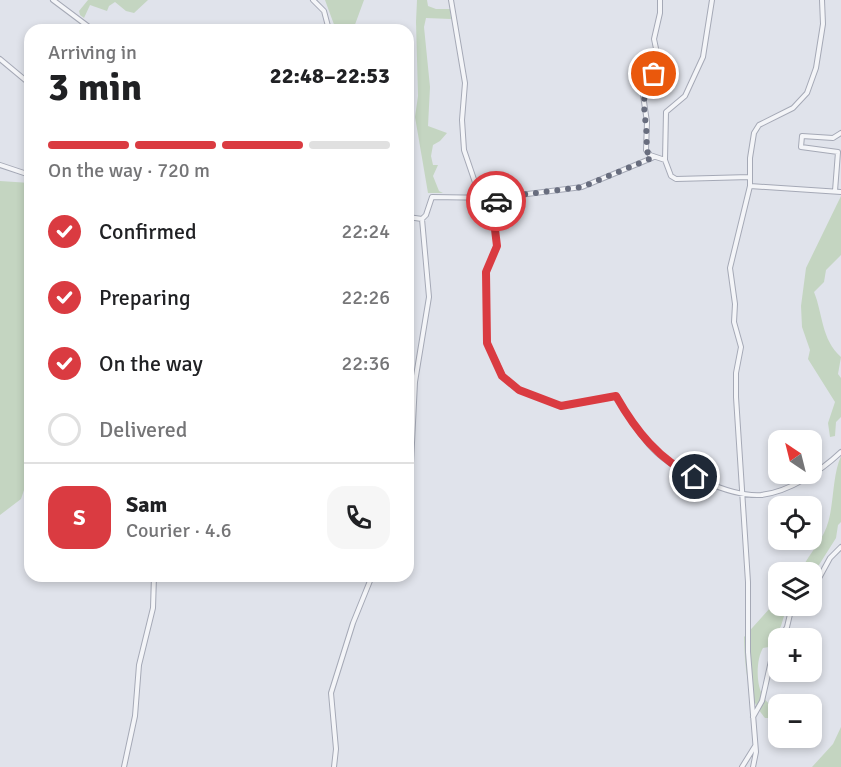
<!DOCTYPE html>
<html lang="en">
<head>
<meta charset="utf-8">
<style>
  body { margin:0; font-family:Signika,sans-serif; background:#f6f6f6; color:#202124; height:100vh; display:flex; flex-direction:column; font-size:22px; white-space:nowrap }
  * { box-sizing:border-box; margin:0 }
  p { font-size:20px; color:#757577 }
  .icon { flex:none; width:33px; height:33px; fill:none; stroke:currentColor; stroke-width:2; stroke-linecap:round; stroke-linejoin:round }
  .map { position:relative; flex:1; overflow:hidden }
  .panel { position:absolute; left:24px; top:24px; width:390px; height:558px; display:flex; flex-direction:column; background:#fff; border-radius:18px; box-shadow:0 3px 9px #0003 }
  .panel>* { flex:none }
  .needle { width:39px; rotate:325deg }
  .tools { position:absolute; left:768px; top:430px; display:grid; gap:12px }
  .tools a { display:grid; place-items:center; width:54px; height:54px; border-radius:12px; background:#fff; box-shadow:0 3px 9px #0003; font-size:30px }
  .pin { position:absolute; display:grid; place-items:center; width:51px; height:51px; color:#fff; margin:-26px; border:3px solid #fff; border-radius:50%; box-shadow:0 2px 6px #0007 }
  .courier { position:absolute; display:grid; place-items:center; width:60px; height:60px; margin:-30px; border:4px solid #da3b41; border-radius:50%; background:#fff; color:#222; box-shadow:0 2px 8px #0007 }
  .head em { font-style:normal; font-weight:700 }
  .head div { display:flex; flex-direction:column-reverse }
  .head { display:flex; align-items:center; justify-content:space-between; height:102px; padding:0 24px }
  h1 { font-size:39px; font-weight:700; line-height:45px }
  .bar { display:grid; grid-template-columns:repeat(4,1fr); gap:9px 6px; align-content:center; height:72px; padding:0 24px }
  .bar i { height:8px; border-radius:4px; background:#e0e0e0 }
  .bar .selected { background:#da3b41 }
  .bar p { grid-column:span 4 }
  .line { display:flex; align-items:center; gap:15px; padding:0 24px; border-top:2px solid #e0e0e0 }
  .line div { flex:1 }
  .round { display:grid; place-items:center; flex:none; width:63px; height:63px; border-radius:18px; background:#f6f6f6 }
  ol { padding:0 24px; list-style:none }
  li { display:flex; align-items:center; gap:18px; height:66px }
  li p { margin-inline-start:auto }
  li .icon { padding:6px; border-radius:50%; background:#da3b41; color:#fff; stroke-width:4 }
  li:last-child { color:#757577 }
  li i { width:33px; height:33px; border:3px solid #e0e0e0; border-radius:50% }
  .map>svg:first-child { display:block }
  .green { fill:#c4d5c1 }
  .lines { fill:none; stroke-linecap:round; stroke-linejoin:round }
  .minor-casing { stroke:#a5a9b6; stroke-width:6 }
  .minor { stroke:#f4f5f8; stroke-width:4 }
  .done { stroke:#686d7e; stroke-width:6; stroke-dasharray:0 10.8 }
  .route { stroke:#da3b41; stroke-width:8 }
</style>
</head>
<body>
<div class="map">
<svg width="841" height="767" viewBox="0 0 841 767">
  <rect width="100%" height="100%" fill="#e0e3eb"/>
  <!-- green -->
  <path class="green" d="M88,0H148L134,13L126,11L115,2L109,6L107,11L90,5L84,18L80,15L79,11Z
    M325,0H364L353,30H336Z
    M417,0H427L428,6L436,9H450L451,19L426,18L424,27L430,87L428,126L447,133L440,141L433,145L431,156L433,165H438L433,176L439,191L443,193H428L415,117L418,96L416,22Z
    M0,181L30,183V472L21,499L0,515Z
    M841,196V255L826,270L824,282L814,292C823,314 821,339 841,357L838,374L841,378V417L836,422L835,436L830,437L828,423L835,402L808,359L810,350L802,327L801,306L806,268Z
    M841,456V522L838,525L836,538L812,576V573H800C806,558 817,547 824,533C835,512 831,478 841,456Z
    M787,606L781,626L769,647L763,648C755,661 755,695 770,704C772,706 776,707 778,709V721L773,726L771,718H765C746,696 745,665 744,637L770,608Z
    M841,727V767H812L833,744Z"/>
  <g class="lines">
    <defs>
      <path id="minor" d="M53,0L93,30
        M313,0L324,11L329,30
        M451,0L465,83L462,120L464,150L480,197
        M0,59L30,84
        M651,156L646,150L647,122L643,95L646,83L657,68L658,58L654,39L660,13V0
        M665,160L666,112L685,96L703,57L712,0
        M0,165L30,175
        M750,186L841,192
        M835,191L838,152L801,147L802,136L833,138L841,133
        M496,198L493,213L497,246L486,272L487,343L503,376L519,390L561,406L616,396C625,411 641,437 653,449C674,471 730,497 761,495C789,492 821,471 841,452
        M408,217L422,219L426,215L432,197L496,198L582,187L652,158L650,155L665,160L671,176L676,179L750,177
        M408,475L411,463L415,382L429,297L422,219
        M812,591L830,558L841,547
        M753,717L762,701L773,652L787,627L791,610L801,606
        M124,767L135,716L139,665L153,608L154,576
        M334,767L336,749L331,693L353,623L372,576
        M742,767L755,746
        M753,767L756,752L748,652V582L736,397V373L741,347L734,322L735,304L730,268L750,186V158L754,133L759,125L793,108L807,93L816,68L823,24L822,0"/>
    </defs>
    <!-- minor casing -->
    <use href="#minor" class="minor-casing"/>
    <!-- minor -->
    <use href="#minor" class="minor"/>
  </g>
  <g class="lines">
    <!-- done -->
    <path class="done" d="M496,201V198L582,187L652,158L646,150C650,123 635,97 654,74"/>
    <!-- route -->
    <path class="route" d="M496,201L493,213L497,246L486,272L487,343L502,376L519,390L561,406L616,396C636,431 659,460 695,477"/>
  </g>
</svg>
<div class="tools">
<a><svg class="needle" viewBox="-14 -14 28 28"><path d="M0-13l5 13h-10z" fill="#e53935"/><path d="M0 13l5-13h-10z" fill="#757577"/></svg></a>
<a><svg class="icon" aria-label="locate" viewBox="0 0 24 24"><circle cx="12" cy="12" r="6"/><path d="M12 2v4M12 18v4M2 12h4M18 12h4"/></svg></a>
<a><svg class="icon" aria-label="layers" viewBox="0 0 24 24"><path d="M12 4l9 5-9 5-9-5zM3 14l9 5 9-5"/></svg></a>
<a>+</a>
<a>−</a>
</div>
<div class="pin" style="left:654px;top:74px;background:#ea580c"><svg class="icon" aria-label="bag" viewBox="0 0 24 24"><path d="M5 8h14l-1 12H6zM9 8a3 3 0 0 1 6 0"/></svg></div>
<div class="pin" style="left:695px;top:477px;background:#1f2937"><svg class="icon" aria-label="home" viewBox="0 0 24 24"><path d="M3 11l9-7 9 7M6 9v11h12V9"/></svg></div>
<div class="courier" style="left:496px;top:201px"><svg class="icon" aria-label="car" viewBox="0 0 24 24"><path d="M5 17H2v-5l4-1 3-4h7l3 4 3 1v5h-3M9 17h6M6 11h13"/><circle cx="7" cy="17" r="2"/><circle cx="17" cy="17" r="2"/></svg></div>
<section class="panel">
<div class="head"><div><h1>3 min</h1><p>Arriving in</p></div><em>22:48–22:53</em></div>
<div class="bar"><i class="selected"></i><i class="selected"></i><i class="selected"></i><i></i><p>On the way · 720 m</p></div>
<ol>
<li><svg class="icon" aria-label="check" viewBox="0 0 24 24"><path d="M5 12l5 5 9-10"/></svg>Confirmed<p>22:24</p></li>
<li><svg class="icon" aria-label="check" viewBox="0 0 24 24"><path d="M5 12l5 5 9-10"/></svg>Preparing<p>22:26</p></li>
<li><svg class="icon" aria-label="check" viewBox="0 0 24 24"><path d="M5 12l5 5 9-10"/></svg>On the way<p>22:36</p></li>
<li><i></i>Delivered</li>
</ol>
<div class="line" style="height:108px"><b class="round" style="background:#da3b41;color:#fff">S</b><div><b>Sam</b><p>Courier · 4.6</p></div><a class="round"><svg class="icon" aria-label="phone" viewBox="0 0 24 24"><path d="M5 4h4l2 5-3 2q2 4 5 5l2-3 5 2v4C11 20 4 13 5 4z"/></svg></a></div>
</section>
</div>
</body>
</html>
